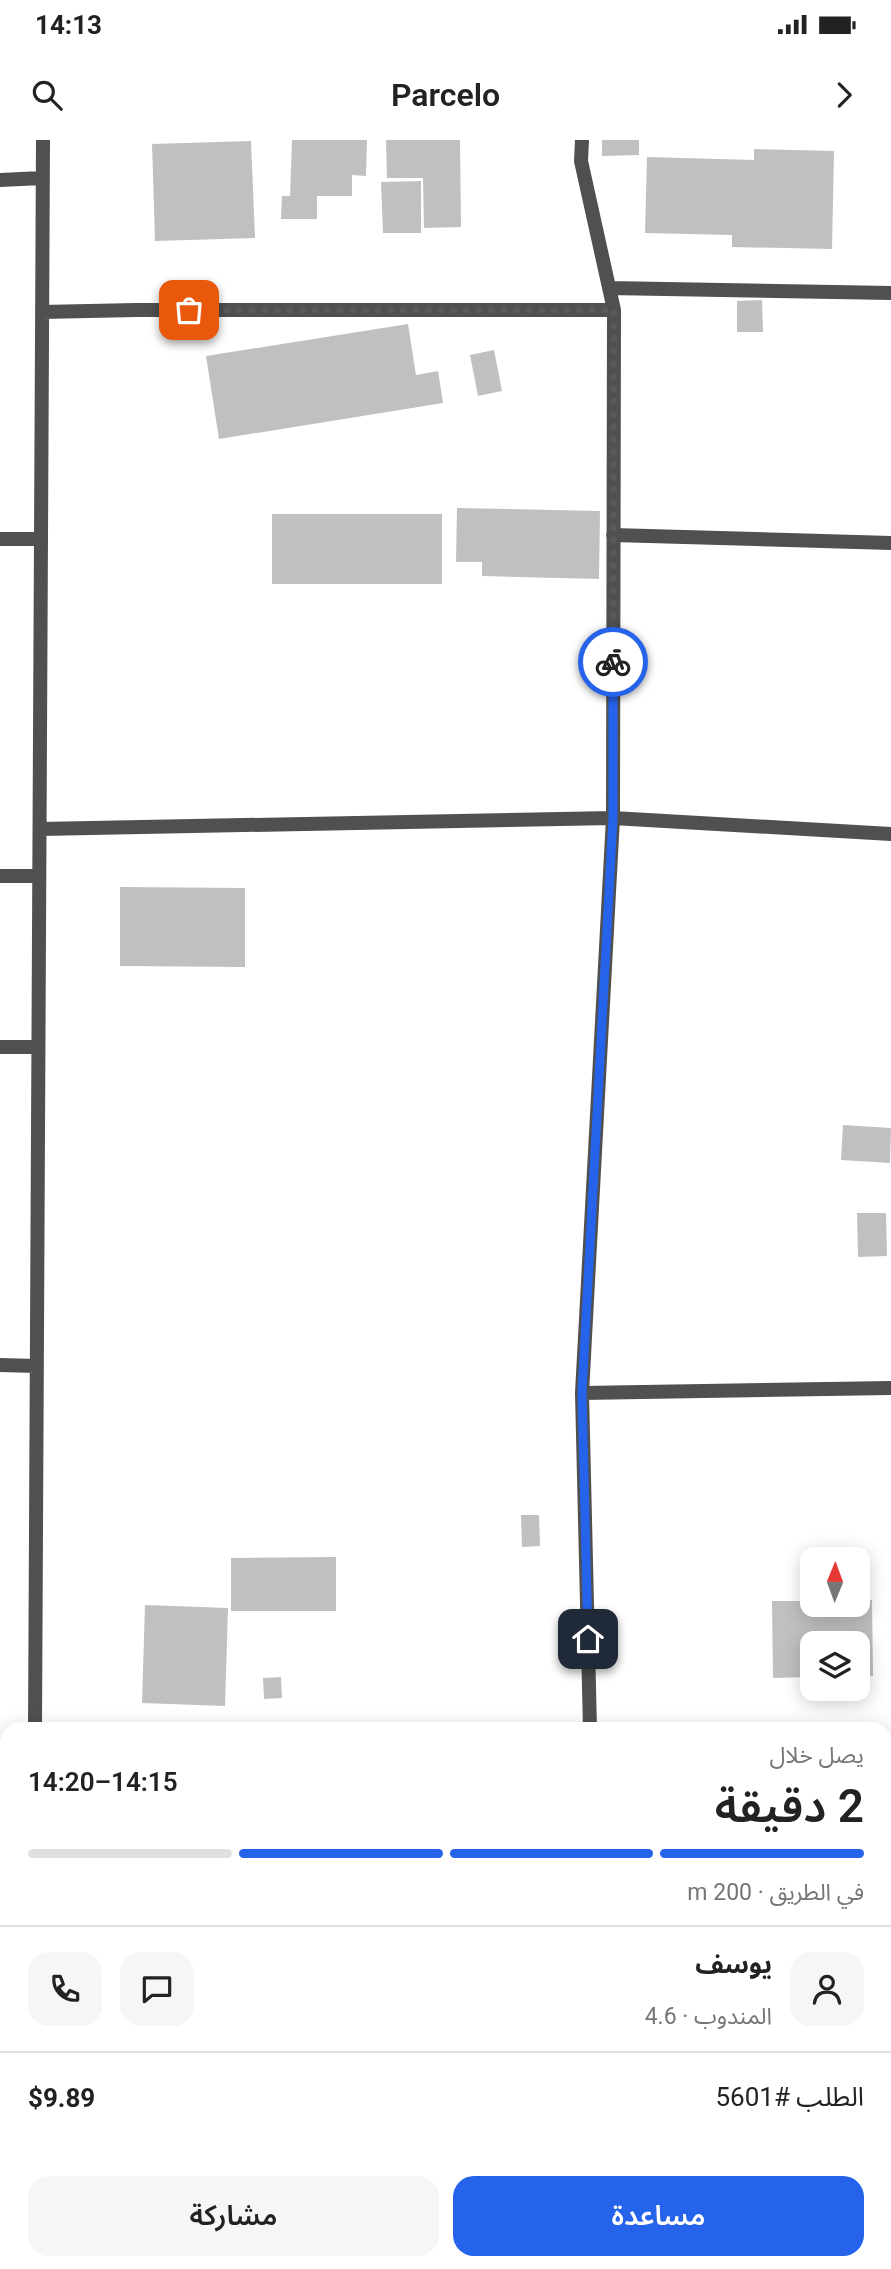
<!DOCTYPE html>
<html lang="ar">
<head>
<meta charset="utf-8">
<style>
  body { margin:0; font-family:Roboto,"Noto Sans Arabic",sans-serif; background:#f6f6f6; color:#222; direction:rtl; height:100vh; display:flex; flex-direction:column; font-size:26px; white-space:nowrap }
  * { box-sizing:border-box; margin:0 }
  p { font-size:23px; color:#767676 }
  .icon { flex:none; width:38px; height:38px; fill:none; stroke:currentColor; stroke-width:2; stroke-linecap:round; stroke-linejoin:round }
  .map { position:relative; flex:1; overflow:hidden; direction:ltr }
  .sheet { position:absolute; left:0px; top:1582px; width:892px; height:548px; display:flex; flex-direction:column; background:#fff; border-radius:21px 21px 0 0; box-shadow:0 4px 18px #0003; direction:rtl }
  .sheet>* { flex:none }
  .needle { width:46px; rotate:1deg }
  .controls { position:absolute; left:800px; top:1407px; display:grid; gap:14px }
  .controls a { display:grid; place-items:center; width:70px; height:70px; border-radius:14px; background:#fff; box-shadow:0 4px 18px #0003; font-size:35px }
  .pin { position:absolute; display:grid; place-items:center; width:60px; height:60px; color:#fff; margin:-30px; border-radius:14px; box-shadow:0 4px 10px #0006 }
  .courier { position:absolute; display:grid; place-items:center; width:70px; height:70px; margin:-35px; border:5px solid #2563eb; border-radius:50%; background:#fff; color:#222; box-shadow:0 2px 9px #0007 }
  .head em { font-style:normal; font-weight:600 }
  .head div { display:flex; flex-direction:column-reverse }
  .head { display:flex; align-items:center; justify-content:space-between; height:119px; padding:0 28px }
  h1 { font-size:46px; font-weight:600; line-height:52px }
  .bar { display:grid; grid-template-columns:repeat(4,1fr); gap:10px 7px; align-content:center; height:84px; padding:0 28px }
  .bar i { height:9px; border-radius:5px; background:#e0e0e0 }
  .bar .current { background:#2563eb }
  .bar p { grid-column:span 4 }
  .line { display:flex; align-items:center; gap:18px; padding:0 28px; border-top:2px solid #e0e0e0 }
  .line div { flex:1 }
  .round { display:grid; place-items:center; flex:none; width:74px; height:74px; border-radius:21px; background:#f6f6f6 }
  .cta { display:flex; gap:14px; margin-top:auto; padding:14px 28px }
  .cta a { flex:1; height:80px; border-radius:21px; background:#2563eb; color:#fff; font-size:28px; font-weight:600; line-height:80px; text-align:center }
  .cta a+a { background:#f6f6f6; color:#222 }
  .status { display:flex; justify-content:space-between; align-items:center; height:49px; padding:0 35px; background:#fff; direction:ltr }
  .status svg { height:19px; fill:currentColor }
  header { display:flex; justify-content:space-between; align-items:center; height:91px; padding:0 28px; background:#fff; font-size:32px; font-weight:600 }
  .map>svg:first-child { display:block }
  .building { fill:#c0c0c0 }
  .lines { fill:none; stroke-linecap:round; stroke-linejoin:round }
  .minor { stroke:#505050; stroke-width:14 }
  .tertiary { stroke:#505050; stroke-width:14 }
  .done { stroke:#595959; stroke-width:7; stroke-dasharray:0 12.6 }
  .route { stroke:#2563eb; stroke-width:9 }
</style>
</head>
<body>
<div class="status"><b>14:13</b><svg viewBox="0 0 49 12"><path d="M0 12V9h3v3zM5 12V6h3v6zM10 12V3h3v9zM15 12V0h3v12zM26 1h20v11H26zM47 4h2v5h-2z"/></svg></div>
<header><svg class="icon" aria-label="forward" viewBox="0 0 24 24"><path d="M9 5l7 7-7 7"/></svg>Parcelo<svg class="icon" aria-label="search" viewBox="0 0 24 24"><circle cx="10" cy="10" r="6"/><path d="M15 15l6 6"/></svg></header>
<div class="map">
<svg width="891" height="2129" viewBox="0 0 891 2129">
  <rect width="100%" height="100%" fill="#fff"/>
  <!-- building -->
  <path class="building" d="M292,0H367L366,36L352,35V56H317V79H281L282,56H290Z
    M386,0H460L461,87L424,88L423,38H387Z
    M602,0H639V15L602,16Z
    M251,1L255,98L155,101L152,4Z
    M754,9L834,11L832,109L732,107V95L645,93L647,17L754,20Z
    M421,41V93H383L381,42Z
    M762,160L763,192H737V161Z
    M408,184L416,235L438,231L443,263L219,299L206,216Z
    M494,210L502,251L478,256L470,215Z
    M457,368L600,371L599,439L482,436V422H456Z
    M272,374H442V444H272Z
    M120,747L245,748V827L120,826Z
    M843,985L891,988L890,1023L841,1020Z
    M857,1073H886L887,1116L858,1117Z
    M521,1375H539L540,1406L522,1407Z
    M336,1417V1471H231V1418Z
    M858,1460H872L873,1536H858V1503H812V1537L773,1538L772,1461H812V1465H858Z
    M145,1465L228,1468L225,1566L142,1563Z
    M281,1537L282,1558L264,1559L263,1538Z
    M886,1823H891V1868H886Z
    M0,2034H7V2096H0Z
    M275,2123H325L324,2129H275Z
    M636,2123L762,2124L763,2129H636Z"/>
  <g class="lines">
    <!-- minor -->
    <path class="minor" d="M582,0L581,21L614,170L613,678L582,1253L590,1589
      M0,40L42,38
      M609,148L891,153
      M42,172L136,170H614
      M613,395L891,403
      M0,399H41
      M40,689L613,678L891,694
      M0,736H39
      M0,907H38
      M0,1225L36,1226
      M582,1253L891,1248
      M35,1589L43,0
      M886,1609L891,1608
      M0,1632H7
      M826,2129V2123"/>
    <!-- tertiary -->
    <path class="tertiary" d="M0,1959H7
      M886,1968H891"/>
  </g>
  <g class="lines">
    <!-- done -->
    <path class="done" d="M189,170H614L613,522"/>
    <!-- route -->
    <path class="route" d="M588,1499L582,1253L613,678V522"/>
  </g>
</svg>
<div class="controls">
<a><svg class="needle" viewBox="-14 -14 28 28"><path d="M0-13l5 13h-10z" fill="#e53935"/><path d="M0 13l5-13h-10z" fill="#767676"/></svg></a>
<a><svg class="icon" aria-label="layers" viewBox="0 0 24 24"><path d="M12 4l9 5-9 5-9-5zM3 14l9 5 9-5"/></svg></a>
</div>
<div class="pin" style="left:189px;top:170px;background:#ea580c"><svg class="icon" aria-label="bag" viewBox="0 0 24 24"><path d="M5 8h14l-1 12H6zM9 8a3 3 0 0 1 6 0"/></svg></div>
<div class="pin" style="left:588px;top:1499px;background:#1f2937"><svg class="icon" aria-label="home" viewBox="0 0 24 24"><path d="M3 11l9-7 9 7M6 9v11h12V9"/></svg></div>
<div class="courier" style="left:613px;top:522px"><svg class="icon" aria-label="bike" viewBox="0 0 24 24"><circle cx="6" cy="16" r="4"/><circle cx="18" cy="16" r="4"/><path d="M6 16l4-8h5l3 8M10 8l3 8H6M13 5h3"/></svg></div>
<section class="sheet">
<div class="head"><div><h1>2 دقيقة</h1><p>يصل خلال</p></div><em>14:15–14:20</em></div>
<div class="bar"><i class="current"></i><i class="current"></i><i class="current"></i><i></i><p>في الطريق · 200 m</p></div>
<div class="line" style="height:126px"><a class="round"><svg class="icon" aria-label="person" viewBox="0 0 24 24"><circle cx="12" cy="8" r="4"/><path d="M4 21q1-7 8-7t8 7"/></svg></a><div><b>يوسف</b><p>المندوب · 4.6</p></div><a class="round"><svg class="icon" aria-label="chat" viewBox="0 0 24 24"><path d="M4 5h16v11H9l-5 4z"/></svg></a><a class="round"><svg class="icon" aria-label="phone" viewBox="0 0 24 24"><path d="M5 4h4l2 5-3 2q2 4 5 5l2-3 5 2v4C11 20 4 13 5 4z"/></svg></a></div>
<div class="line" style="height:91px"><div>الطلب #5601</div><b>$9.89</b></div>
<div class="cta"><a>مساعدة</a><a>مشاركة</a></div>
</section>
</div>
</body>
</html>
